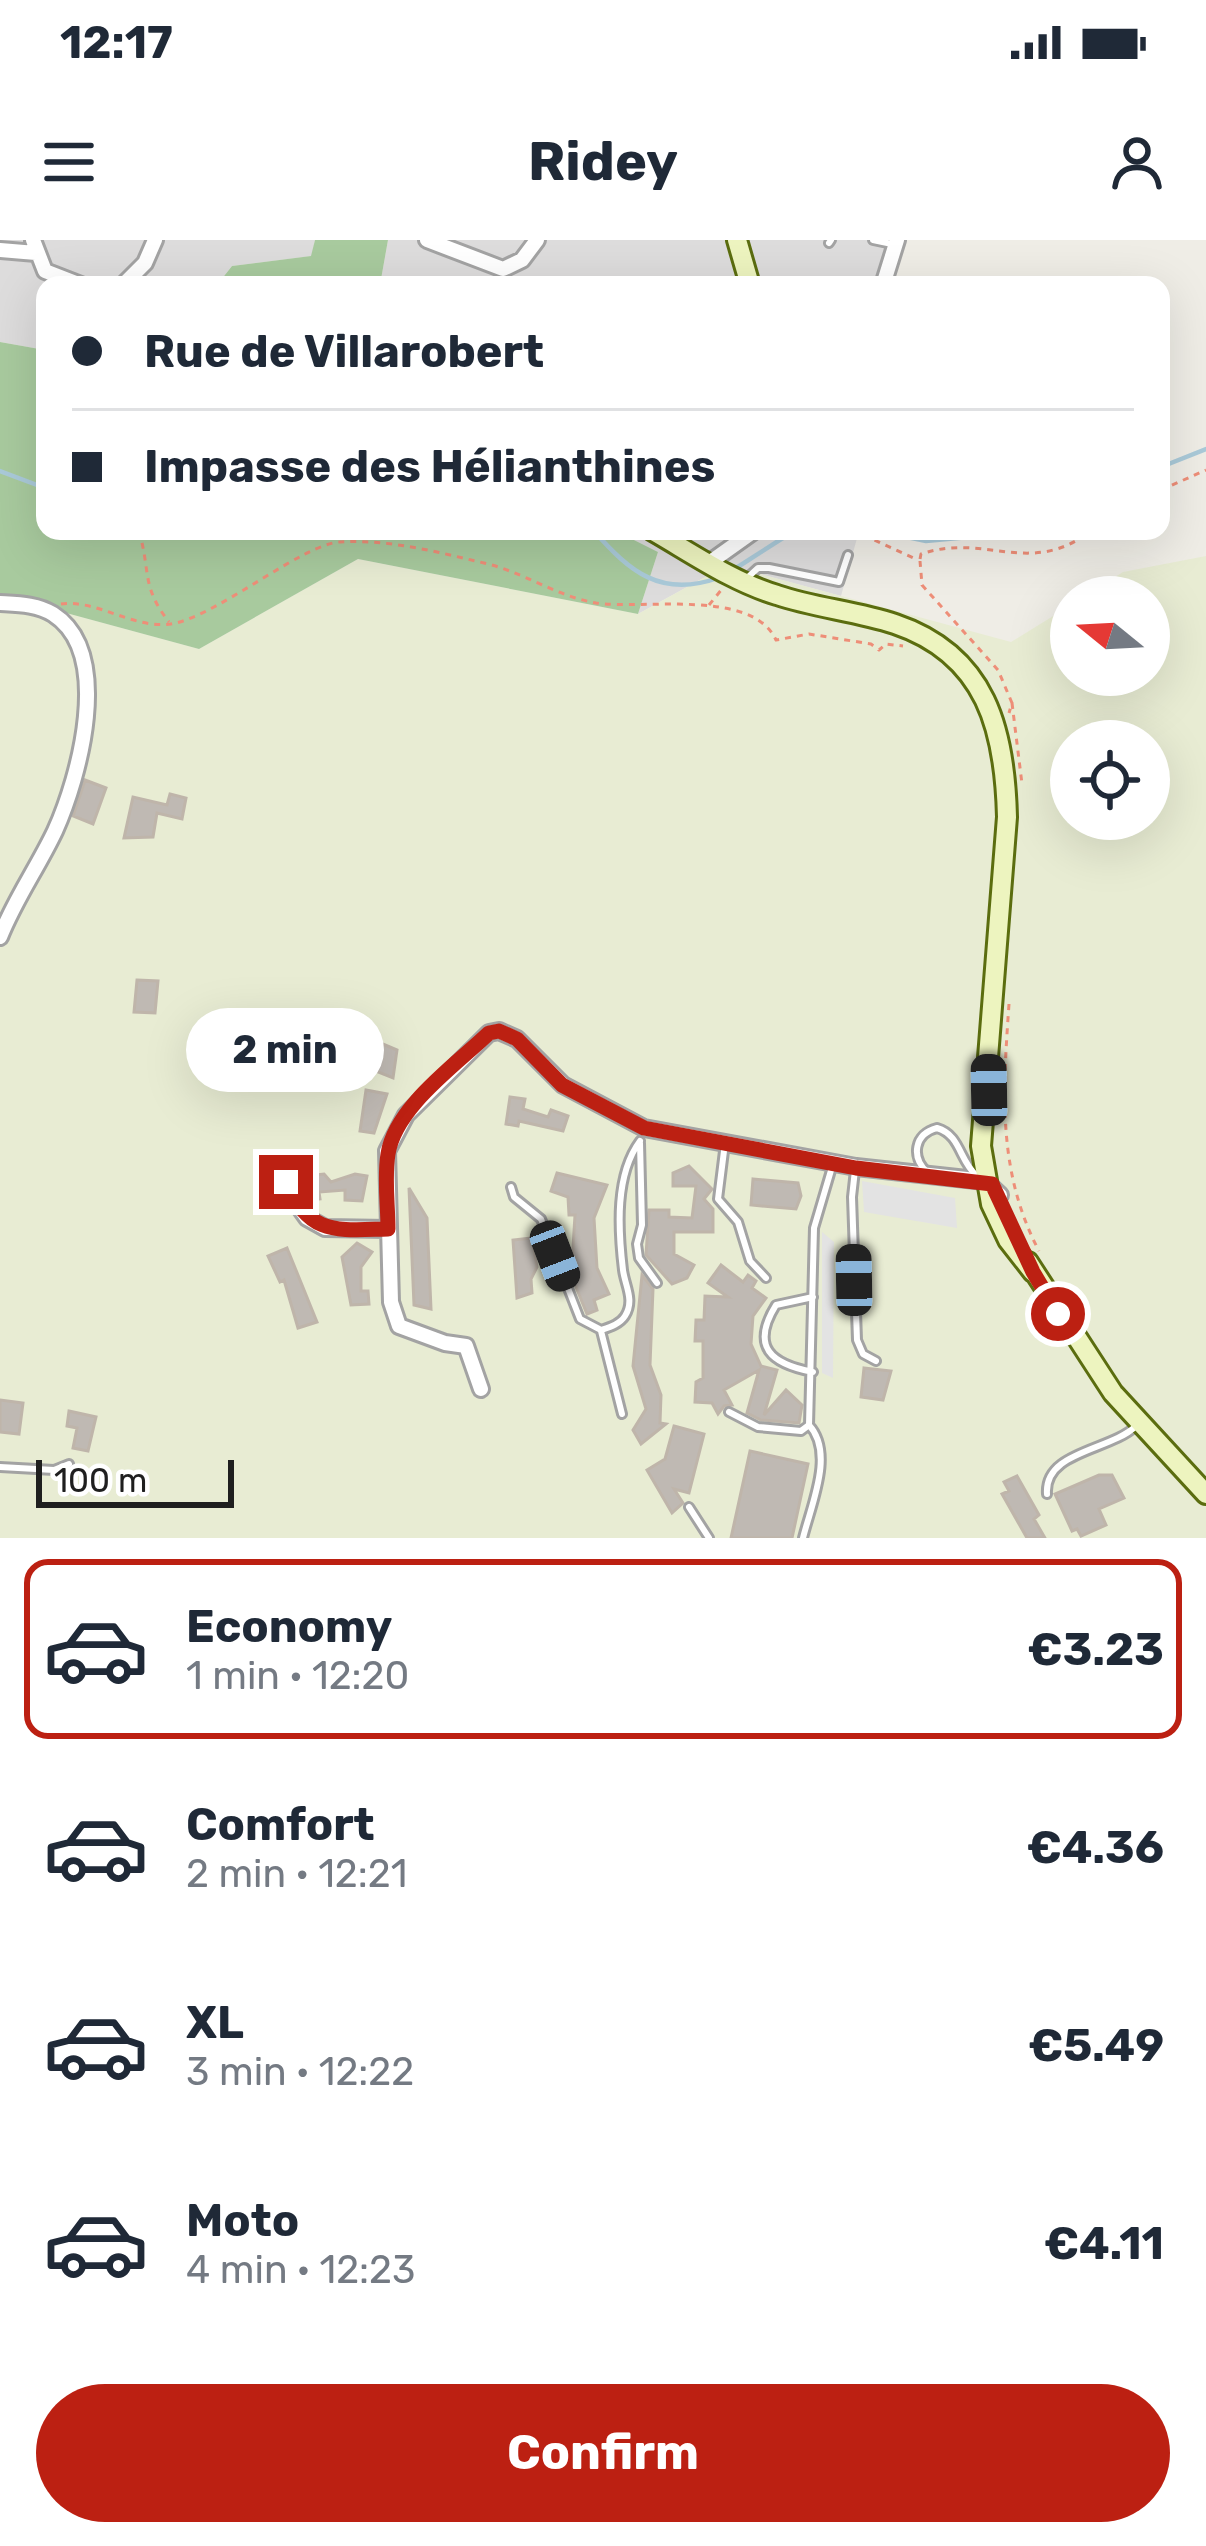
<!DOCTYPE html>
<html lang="en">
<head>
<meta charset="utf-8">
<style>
	:root { --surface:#fff; --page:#f2f2f3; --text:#1f2937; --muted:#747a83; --line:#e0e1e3; --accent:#bc2012 }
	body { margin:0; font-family:Rubik,sans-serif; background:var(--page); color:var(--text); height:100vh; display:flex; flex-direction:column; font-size:45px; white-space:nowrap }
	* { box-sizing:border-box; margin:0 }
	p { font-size:39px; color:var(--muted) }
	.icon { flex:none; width:66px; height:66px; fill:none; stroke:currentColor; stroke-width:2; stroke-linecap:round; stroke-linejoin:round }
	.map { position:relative; height:1298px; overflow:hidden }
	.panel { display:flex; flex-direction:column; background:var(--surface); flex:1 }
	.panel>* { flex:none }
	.banner { position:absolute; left:36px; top:36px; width:1134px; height:264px; border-radius:24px; box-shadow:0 12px 48px #0002; display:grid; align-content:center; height:264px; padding:0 36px; background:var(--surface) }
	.needle { width:78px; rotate:288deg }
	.buttons { position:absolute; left:1050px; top:336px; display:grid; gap:24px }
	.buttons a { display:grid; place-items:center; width:120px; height:120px; border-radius:50%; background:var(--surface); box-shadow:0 12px 48px #0002; font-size:60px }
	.scale { position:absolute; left:36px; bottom:30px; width:198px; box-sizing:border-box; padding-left:12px; border:6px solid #1f1f1f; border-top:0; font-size:33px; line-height:42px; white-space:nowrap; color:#1f1f1f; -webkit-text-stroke:9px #fff; paint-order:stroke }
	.end { position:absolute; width:54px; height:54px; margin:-27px; border:15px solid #bc2012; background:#fff; box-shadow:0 0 0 6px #fff }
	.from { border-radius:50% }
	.bubble { position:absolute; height:84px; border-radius:42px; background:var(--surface); box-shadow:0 12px 48px #0002; font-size:39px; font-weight:700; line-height:84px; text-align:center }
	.car { position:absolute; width:36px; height:72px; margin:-36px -18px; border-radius:15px; box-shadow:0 0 9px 3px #0007; background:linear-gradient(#222 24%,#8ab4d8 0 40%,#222 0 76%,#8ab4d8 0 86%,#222 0) }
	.banner b { display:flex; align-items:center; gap:42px; height:114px; font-size:45px }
	.banner b+b { border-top:3px solid var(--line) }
	.banner i { width:30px; height:30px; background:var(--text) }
	ul { padding:21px 0 0; list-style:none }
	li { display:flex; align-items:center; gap:36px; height:180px; margin:0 24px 18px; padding:0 12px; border:6px solid transparent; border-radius:24px }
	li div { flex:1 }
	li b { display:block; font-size:45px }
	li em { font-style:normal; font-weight:700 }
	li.current { border-color:var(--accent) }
	li>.icon { width:108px; height:108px; stroke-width:1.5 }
	.cta { display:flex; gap:24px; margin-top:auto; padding:24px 36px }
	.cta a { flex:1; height:138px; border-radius:72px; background:var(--accent); color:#fff; font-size:48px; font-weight:700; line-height:138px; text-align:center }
	.status { display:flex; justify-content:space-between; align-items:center; height:84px; padding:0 60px; background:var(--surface); direction:ltr }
	.status svg { height:33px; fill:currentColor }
	header { display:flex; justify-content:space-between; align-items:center; height:156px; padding:0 36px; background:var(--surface); font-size:54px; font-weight:700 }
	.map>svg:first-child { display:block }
	.residential { fill:#dddcdc }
	.farmland { fill:#e8ecd3; fill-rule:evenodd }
	.forest { fill:#a8ca9e }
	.parking { fill:#e3e3e3 }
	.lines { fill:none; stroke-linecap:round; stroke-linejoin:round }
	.stream { stroke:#aacad9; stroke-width:4.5 }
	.building { fill:#bfb9b3; stroke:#bfb5aa; stroke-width:3 }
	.lane-casing { stroke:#a3a3a3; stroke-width:12 }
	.street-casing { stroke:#a3a3a3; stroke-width:20 }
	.secondary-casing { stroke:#5b6d0f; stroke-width:24 }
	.path { stroke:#ee8e78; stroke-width:3; stroke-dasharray:6 6; stroke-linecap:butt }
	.lane { stroke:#fff; stroke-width:6 }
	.street { stroke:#fff; stroke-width:14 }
	.secondary { stroke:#edf4bf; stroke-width:18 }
	.route { stroke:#bc2012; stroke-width:15 }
</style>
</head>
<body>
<div class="status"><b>12:17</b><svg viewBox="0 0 49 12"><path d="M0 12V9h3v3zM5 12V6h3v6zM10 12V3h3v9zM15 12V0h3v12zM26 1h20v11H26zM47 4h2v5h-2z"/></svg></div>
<header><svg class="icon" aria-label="menu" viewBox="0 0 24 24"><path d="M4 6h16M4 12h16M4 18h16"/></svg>Ridey<svg class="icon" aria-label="person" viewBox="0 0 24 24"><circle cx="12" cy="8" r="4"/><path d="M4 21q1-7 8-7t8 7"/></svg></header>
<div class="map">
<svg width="1206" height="1298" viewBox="0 0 1206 1298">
	<rect width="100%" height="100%" fill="#efede6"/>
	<!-- residential -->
	<path class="residential" d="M0,0H315L312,16L232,26L217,45H45V110L0,102Z
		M388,0H904L890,45H380Z
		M616,291H859L841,356L727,325L638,374L658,312Z"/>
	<!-- farmland -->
	<path class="farmland" d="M1206,316V1298H0V361H22L199,409L358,319L638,374L727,325L1011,402L1071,365V435H1149V357H1083L1123,332ZM1071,501H1149V579H1071Z"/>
	<!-- forest -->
	<path class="forest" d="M315,0H388L380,45H217L232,26L311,16Z
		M0,102L45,110V291H616L658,312L638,374L358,319L199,409L22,361H0Z"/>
	<!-- parking -->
	<path class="parking" d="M862,941L955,958L957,988L864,972Z
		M822,992L834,1002L833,1138L822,1133Z"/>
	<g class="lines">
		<!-- stream -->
		<path class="stream" d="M769,43L771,45
			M1161,227L1206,209
			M0,231L45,248
			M99,291H100
			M594,291C630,332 661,358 718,338
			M878,291L926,301L1035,291
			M733,330L786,296L803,291"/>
	</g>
	<!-- building -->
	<path class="building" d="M85,540L106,548L93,584L73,576Z
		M170,554L186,558L182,579L157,573L153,597L124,598L133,557L167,565Z
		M137,740L158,741L155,773L134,772Z
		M378,802L397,810L393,838L368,828Z
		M366,850L387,854L374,893L360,891Z
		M510,857L525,859L523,869L548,877L551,870L568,876L563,891L519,881L518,886L506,884Z
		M689,926L712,949L704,959L713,969V992H674V1014L694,1025L687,1038L672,1044L646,1015L649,970H669V977L692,978L696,946H673V933Z
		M557,933L607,945L594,978L597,1028L609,1054L594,1060L597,1070L587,1074L567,1025L572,1024L575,975H569L568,957L551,951Z
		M324,934L331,942L355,934L367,936L362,961L345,960V950L319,952L320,959L308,960L305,936Z
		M753,939L798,943L801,956L796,969L751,965Z
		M409,948L427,978L431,1069L414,1065Z
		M532,998L537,1027L531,1039L532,1053L517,1058L513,1000Z
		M357,1003L372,1012L361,1027V1051H368L369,1064L351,1065L342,1017Z
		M287,1008L317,1082L298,1088L284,1040L280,1042L268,1016Z
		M721,1025L743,1042L748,1035L756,1041L752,1048L766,1058L753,1076L751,1104L761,1126L777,1130L764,1175L786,1150L802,1165L799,1183L761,1180L747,1173L759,1130L724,1150L732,1165L724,1166L718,1174L712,1163L695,1162L696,1142L703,1138V1101H695L696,1080H704L705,1056L728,1057L708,1043Z
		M642,1035L653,1049L650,1125L661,1155L660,1183L666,1184L641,1204L633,1190L646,1169L633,1126Z
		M864,1128L891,1131L883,1160L861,1157Z
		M0,1160L23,1163L19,1194L0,1192Z
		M69,1171L96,1177L88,1211L73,1208L77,1188L67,1186Z
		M674,1186L704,1194L689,1253L674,1249L683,1263L672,1273L647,1230L665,1219Z
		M750,1211L808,1224L792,1298H731Z
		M1099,1235H1112L1124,1258L1099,1269L1106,1285L1081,1296L1077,1289L1072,1291L1055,1254Z
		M1017,1236L1039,1275L1034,1279L1045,1298H1027L1002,1254L1009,1251L1004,1242Z"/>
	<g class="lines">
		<!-- lane casing -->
		<g class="lane-casing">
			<path id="lane" d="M873,0L892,4
				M829,3L831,0
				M746,339L758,328H769L839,342L848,315
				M640,903L642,985L637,1004L639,1018L657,1043
				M725,903L718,959L738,982L750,1021L766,1038
				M855,930L852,957L857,1100L863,1114L876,1121
				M927,932C911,917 914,894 937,888C961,895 959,921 977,936
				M511,947L514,957L541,979L580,1079L601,1090C610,1087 620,1084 625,1076C635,1060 625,1046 623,1030C618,988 615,935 640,901
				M601,1091L622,1174
				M813,1132C771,1124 750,1107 776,1065L813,1057
				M729,1172L758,1187L801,1191L809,1185L814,988L832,927
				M0,1227L54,1230L69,1224
				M1047,1254C1044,1211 1110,1211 1136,1186
				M689,1267L709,1298
				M803,1298C811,1265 835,1213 809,1185"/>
		</g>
		<!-- street casing -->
		<g class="street-casing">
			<path id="street" d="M33,0L45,31L81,45
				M427,0L503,29L522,20L537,0
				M0,10L36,13
				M123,45L145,23L155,0
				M883,45L897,0
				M709,323L754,291
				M0,363C18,364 37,364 53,374C114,413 79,538 55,591C38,627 15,659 0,697
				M277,936L307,978L325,988L388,989
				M481,1149L466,1106L445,1103L399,1086L391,1062L387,911L406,875L489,793L499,791L517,799L563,845L644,888L856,927L985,941L1000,955"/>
		</g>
		<!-- secondary casing -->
		<g class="secondary-casing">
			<path id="secondary" d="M737,0L750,45
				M653,291C693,314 733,342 777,355C815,368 856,371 895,384C987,415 1005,491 1007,577L981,906L991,964L1008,1000L1033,1032
				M1028,1022L1113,1153L1206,1254"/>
		</g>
		<!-- path -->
		<path class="path" d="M1161,250L1206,230
			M139,291C151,333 141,346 169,382
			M870,291V298L918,320
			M920,319L921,314C986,292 1029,338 1091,291
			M920,321L922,345L998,430L1012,463L1009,473
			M61,364C99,359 136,392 176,383C224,371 303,304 340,302C389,299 437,312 484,323C523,332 556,356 596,363C643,370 752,348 776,400L809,394L871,404L879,410L886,404L903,406
			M709,365L722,349
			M1012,463L1022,544
			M1009,764C1003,851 997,931 1039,1011"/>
		<!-- lane -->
		<use href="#lane" class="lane"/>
		<!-- street -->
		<use href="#street" class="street"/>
		<!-- secondary -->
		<use href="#secondary" class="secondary"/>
	</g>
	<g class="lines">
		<!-- route -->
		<path class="route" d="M286,942C309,996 336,990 388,989C388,965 384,938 388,914C395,867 457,824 489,793L499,791L517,799L562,845L644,888L856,928L992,944L1033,1032L1058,1074"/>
	</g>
</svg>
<div class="buttons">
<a><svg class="needle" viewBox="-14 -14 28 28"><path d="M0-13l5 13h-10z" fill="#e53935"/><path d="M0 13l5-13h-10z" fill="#747a83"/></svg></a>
<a><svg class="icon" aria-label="locate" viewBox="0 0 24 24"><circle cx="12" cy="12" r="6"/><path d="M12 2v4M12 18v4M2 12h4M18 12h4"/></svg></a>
</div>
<div class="scale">100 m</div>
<i class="end from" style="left:1058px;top:1074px"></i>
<i class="end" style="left:286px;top:942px"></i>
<div class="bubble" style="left:186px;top:768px;width:198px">2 min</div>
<i class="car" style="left:989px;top:850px;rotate:359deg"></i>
<i class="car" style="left:555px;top:1016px;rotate:159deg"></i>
<i class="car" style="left:854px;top:1040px;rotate:359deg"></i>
<div class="banner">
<b><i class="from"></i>Rue de Villarobert</b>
<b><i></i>Impasse des Hélianthines</b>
</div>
</div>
<section class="panel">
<ul>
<li class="current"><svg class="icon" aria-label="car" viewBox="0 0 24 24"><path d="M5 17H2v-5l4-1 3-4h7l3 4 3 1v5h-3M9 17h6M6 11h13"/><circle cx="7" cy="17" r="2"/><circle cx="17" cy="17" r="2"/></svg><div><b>Economy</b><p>1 min · 12:20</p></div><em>€3.23</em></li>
<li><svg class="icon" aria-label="car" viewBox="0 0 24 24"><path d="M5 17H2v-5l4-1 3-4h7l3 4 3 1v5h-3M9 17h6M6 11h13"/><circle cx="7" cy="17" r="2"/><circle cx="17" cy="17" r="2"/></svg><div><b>Comfort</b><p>2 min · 12:21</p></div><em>€4.36</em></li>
<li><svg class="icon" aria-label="car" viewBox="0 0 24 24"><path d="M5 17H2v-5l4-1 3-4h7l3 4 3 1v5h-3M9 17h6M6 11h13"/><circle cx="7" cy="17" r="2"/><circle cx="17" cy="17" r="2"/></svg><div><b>XL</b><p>3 min · 12:22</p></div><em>€5.49</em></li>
<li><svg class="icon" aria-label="car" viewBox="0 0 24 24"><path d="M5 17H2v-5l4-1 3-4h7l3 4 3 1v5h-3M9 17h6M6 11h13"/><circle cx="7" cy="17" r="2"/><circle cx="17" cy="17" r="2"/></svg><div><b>Moto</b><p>4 min · 12:23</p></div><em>€4.11</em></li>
</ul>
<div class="cta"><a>Confirm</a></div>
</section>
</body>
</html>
